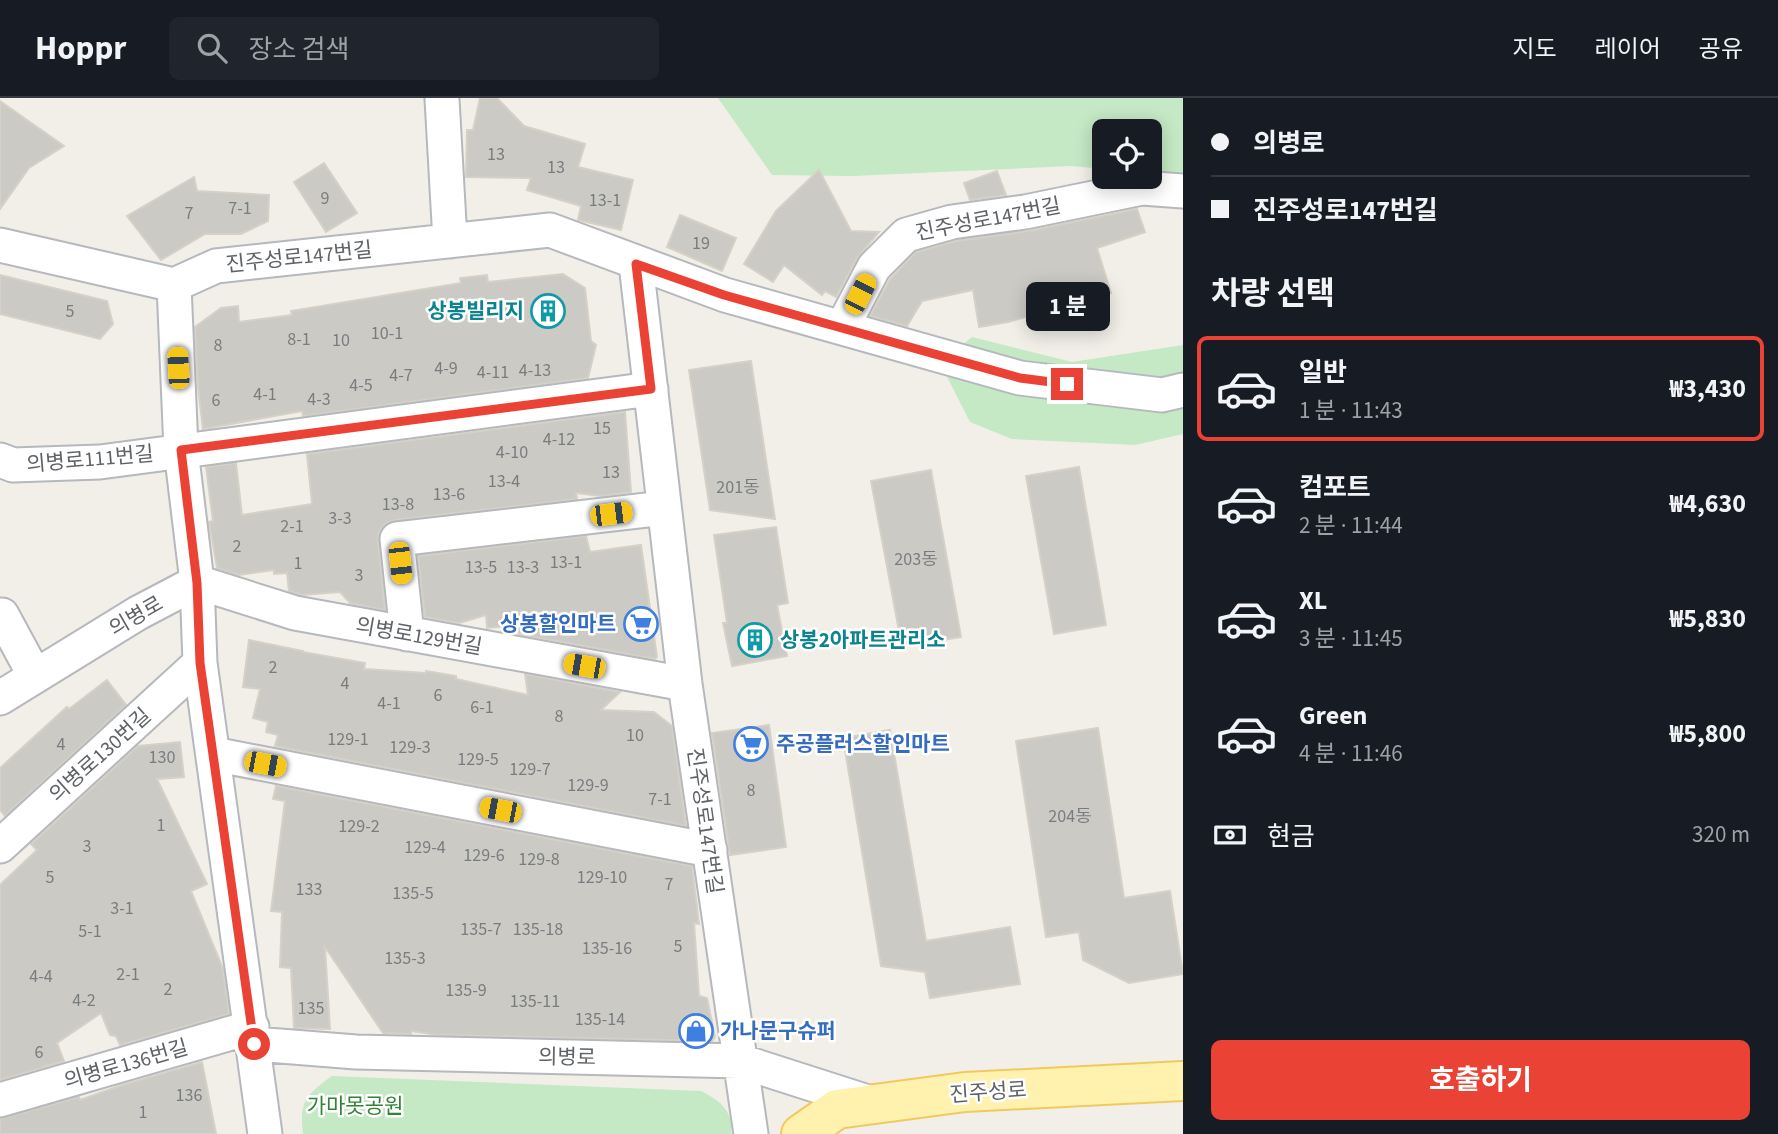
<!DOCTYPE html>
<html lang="ko">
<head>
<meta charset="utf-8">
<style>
	:root { --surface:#171b24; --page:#20242c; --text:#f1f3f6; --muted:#9ea1a6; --line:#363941; --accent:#ea4335 }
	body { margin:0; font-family:"Source Sans 3","Noto Sans KR",sans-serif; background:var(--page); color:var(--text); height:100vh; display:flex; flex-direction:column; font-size:26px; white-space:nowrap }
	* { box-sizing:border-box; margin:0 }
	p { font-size:23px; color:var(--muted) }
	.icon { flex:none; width:38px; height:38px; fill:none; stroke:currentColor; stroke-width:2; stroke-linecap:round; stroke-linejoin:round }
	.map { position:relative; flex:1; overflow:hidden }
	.sheet { display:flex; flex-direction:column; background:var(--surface); width:595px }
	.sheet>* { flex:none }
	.guide { display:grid; align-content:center; height:154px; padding:0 28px; background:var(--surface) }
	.fabs { position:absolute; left:1092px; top:21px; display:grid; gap:14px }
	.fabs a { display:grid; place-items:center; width:70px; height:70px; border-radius:10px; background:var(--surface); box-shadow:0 4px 18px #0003; font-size:35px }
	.end { position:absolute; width:32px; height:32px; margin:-16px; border:9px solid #ea4335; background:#fff; box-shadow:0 0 0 4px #fff }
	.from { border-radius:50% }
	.bubble { position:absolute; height:49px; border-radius:10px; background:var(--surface); box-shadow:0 4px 18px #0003; font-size:23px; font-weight:700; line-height:49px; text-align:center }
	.car { position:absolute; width:21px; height:42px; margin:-21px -10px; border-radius:9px; box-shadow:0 0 5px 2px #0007; background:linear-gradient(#f5c518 24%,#345 0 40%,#f5c518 0 76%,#345 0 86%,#f5c518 0) }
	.guide b { display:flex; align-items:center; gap:24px; height:66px; font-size:26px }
	.guide b+b { border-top:2px solid var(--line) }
	.guide i { width:18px; height:18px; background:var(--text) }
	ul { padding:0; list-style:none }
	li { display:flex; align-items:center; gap:21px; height:105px; margin:0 14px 10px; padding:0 14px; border:4px solid transparent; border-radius:10px }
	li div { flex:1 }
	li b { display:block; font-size:26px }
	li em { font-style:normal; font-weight:700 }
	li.on { border-color:var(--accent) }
	li>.icon { width:63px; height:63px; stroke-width:1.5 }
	h2 { padding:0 28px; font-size:32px; line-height:84px }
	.pay { display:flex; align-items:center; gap:18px; height:77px; padding:0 28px; font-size:26px }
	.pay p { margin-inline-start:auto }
	.cta { display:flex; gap:14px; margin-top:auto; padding:14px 28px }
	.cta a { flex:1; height:80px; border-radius:10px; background:var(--accent); color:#fff; font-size:28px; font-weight:700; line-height:80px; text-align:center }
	header { display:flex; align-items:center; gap:42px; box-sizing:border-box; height:98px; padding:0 35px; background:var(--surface); border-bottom:2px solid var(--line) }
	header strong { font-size:33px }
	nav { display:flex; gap:38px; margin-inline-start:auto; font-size:24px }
	.search { width:490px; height:63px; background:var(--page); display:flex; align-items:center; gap:18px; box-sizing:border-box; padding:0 24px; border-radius:10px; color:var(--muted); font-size:26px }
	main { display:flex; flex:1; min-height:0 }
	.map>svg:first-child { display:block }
	.green { fill:#c5e8c5 }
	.building { fill:#cccac5; stroke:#d6d1c6; stroke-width:2 }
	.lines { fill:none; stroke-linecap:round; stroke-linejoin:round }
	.minor-casing { stroke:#b5b8bc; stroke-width:37 }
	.major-casing { stroke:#f2c960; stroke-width:42 }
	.minor { stroke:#fff; stroke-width:33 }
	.major { stroke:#fff2af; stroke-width:38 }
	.route { stroke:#ea4335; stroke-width:9 }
	.labels { text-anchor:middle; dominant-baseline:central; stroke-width:5; stroke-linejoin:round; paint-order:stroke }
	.number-label { font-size:18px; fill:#7a7d7f }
	.street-label { font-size:21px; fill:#5f6368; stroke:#fff }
	.culture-label { font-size:21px; font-weight:bold; fill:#0d838f; stroke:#fff; text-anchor:end }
	.shop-label { font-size:21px; font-weight:bold; fill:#366cbe; stroke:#fff; text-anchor:start }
	.park-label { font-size:21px; fill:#348238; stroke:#fff }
</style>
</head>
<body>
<header>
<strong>Hoppr</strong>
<div class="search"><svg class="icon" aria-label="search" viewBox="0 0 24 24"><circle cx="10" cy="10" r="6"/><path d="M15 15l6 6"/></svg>장소 검색</div>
<nav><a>지도</a><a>레이어</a><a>공유</a></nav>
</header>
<main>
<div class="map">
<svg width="1183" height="1036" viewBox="0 0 1183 1036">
	<rect width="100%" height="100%" fill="#f1efe8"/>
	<!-- green -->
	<path class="green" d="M718,0H1183V80L1150,76V33H1104V71L1071,68L853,78L772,77Z
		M972,239L1072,264L1183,247V336L1135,347L1012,341L970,324L940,265Z
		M332,978L701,993C720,1002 734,1014 731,1036H303C299,1003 306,997 332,978Z"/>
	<!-- building -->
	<path class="building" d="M480,0H497L524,28L585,46L578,69L633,82L621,132L578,122L581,108L527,92L531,80L466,79L467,32H473Z
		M0,3L64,48L29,70L0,111Z
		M324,65L357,115L326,134L294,84Z
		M819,72L851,133L879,134L857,160L836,199L825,193L822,197L784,167L773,184L744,166L776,113Z
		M997,73L1006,97L970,102L964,85Z
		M194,79L197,93L269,97L268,123L241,136H205L161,162L127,118Z
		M1137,111L1145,134L1097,150L1111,195L1008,224L979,229L973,192L922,203L907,228L870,218L890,181L916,154L956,143L1029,133Z
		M680,117L736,140L722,173L667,149Z
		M563,176L585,190L591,243L596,247L588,280L303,318L302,313L203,331L198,289L195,229L221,210L238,208L239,224L292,217L291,213L461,185L460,180L487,177L488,184Z
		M0,177L107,203L113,226L100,241L0,216Z
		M751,263L775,421L710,412L689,272Z
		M625,314L631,394L601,398L576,395L577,401L395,422L385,426L379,434L378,443L385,512L350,505L340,494L302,497L289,493L287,475L274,476V472L239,477L217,470L209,424L213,423L206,369L236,365L242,417L312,406L307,356Z
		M1079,369L1106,527L1054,536L1026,378Z
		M931,372L961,539L902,549L871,383Z
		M776,429L788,505L777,507L787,558L732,568L723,525H727L714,437Z
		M586,438L590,454L641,447L657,559L655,561L519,536L518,527L487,530L486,517L459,525L425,519L418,458Z
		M249,542L303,553V554L365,565L364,571L426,575V573L456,578V581L528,597L525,576L620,594L601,612L654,614L672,628L686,728L275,648L278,637L266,634L268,624L253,620L260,591L243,589Z
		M107,582L126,607L5,718L0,712V670L67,609L69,611Z
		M769,627L786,749L730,757L712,635Z
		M1098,630L1124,800L1170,793L1183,876L1129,885L1083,862L1079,834L1046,839L1016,643Z
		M890,632L926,843L1010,829L1020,886L930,900L925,874L881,868L843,640Z
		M180,644L184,679L157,681L207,786L191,793L223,871L229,916L120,947L116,938L110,937L101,915L57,945L64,963L0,982V787L37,752L31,746L138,648Z
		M276,688L692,768L699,826L694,825L699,898L707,900L715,939L712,943L438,937L411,933V936L383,935L325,849L330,931L294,930L291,870L280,869L282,814L271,813L285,703L273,701Z
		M202,964L216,1036H0V1021L79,999L80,1002L119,988Z"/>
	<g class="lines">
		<!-- minor casing -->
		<g class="minor-casing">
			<path id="minor" d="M442,1L450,143
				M0,147L174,187
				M636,166L685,586L751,1036
				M842,230L874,169L906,137L952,124L1025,114L1142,90L1183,93
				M0,362L13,367L100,364L651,291
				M0,518L2,517L35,578
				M407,536L397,441L664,410
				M685,586L295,515L197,484L181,352L174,187L216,168L550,132L725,197L1020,280L1162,297L1183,292
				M0,600L138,515L197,484L200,565L265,1036
				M213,656L710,752
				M0,748L200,565
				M254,946L356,954L740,963L874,1006
				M0,1002L252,929"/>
		</g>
		<!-- major casing -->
		<g class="major-casing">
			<path id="major" d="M801,1036L837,1011L965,994L1183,983"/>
		</g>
		<!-- minor -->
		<use href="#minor" class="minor"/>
		<!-- major -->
		<use href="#major" class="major"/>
	</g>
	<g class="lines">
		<!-- route -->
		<path class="route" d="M254,946L200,565L197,485L181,352L651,291L636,166L724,197L1020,280L1067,286"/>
	</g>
	<!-- icons -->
	<defs>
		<g id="building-ring" transform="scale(1.75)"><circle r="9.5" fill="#fff" stroke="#0f9aa8" stroke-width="1.5"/><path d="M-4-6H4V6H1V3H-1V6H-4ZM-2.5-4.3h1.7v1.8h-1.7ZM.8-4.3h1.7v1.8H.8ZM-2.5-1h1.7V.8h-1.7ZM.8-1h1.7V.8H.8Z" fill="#0f9aa8"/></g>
		<g id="supermarket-ring" transform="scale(1.75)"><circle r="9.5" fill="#fff" stroke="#3f7fe0" stroke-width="1.5"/><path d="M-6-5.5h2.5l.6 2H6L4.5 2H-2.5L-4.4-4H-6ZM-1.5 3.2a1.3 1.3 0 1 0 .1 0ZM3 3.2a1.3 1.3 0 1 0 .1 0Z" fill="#3f7fe0"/></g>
		<g id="shop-ring" transform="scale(1.75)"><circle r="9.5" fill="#fff" stroke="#3f7fe0" stroke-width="1.5"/><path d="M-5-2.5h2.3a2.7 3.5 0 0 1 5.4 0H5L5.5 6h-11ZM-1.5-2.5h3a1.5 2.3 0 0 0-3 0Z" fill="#3f7fe0"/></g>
	</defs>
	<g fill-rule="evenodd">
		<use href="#building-ring" x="548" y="213"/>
		<use href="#supermarket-ring" x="641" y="526"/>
		<use href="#building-ring" x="755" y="542"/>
		<use href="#supermarket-ring" x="751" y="646"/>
		<use href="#shop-ring" x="696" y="933"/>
	</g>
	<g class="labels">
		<!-- number labels -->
		<g class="number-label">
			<text x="496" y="56">13</text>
			<text x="556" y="69">13</text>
			<text x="325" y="100">9</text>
			<text x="605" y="102">13-1</text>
			<text x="240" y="110">7-1</text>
			<text x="189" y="115">7</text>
			<text x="701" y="145">19</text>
			<text x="70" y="213">5</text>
			<text x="387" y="235">10-1</text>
			<text x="299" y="241">8-1</text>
			<text x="341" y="242">10</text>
			<text x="218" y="247">8</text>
			<text x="446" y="270">4-9</text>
			<text x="535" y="272">4-13</text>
			<text x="493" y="274">4-11</text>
			<text x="401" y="277">4-7</text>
			<text x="361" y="287">4-5</text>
			<text x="265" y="296">4-1</text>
			<text x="319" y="301">4-3</text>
			<text x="216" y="302">6</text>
			<text x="602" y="330">15</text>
			<text x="559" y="341">4-12</text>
			<text x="512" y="354">4-10</text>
			<text x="611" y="374">13</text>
			<text x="504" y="383">13-4</text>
			<text x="738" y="389">201동</text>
			<text x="449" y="396">13-6</text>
			<text x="398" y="406">13-8</text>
			<text x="340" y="420">3-3</text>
			<text x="292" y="428">2-1</text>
			<text x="237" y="448">2</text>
			<text x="916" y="461">203동</text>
			<text x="566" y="464">13-1</text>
			<text x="298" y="465">1</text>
			<text x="481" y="469">13-5</text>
			<text x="523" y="469">13-3</text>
			<text x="359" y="477">3</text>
			<text x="273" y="569">2</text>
			<text x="345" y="585">4</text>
			<text x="438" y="597">6</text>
			<text x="389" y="605">4-1</text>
			<text x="482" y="609">6-1</text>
			<text x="559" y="618">8</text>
			<text x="635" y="637">10</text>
			<text x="348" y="641">129-1</text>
			<text x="61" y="646">4</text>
			<text x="410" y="649">129-3</text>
			<text x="162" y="659">130</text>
			<text x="478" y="661">129-5</text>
			<text x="530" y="671">129-7</text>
			<text x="588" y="687">129-9</text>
			<text x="751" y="692">8</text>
			<text x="660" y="701">7-1</text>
			<text x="1070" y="718">204동</text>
			<text x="161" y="727">1</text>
			<text x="359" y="728">129-2</text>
			<text x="87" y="748">3</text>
			<text x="425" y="749">129-4</text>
			<text x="484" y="757">129-6</text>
			<text x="539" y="761">129-8</text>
			<text x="50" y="779">5</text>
			<text x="602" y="779">129-10</text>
			<text x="669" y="786">7</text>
			<text x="309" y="791">133</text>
			<text x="413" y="795">135-5</text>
			<text x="122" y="810">3-1</text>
			<text x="481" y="831">135-7</text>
			<text x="538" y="831">135-18</text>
			<text x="90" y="833">5-1</text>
			<text x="678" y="848">5</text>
			<text x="607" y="850">135-16</text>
			<text x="405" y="860">135-3</text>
			<text x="128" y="876">2-1</text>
			<text x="41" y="878">4-4</text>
			<text x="168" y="891">2</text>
			<text x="466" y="892">135-9</text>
			<text x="84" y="902">4-2</text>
			<text x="535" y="903">135-11</text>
			<text x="311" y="910">135</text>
			<text x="600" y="921">135-14</text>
			<text x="39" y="954">6</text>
			<text x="189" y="997">136</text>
			<text x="143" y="1014">1</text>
		</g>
		<!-- street labels -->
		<g class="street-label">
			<text transform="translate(988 121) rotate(-11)">진주성로147번길</text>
			<text transform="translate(299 159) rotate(-6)">진주성로147번길</text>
			<text transform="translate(90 361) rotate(-5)">의병로111번길</text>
			<text transform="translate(136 518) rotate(-30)">의병로</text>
			<text transform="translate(419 538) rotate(10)">의병로129번길</text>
			<text transform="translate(100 657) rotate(-42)">의병로130번길</text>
			<text transform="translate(705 723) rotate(82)">진주성로147번길</text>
			<text transform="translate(567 959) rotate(1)">의병로</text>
			<text transform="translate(126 966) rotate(-16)">의병로136번길</text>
			<text transform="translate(988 994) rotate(-4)">진주성로</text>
		</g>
		<!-- culture labels -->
		<g class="culture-label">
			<text x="524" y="213">상봉빌리지</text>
			<text x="780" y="542" text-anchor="start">상봉2아파트관리소</text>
		</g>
		<!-- shop labels -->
		<g class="shop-label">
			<text x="616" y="526" text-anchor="end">상봉할인마트</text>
			<text x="776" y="646">주공플러스할인마트</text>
			<text x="720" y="933">가나문구슈퍼</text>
		</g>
		<!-- park labels -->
		<g class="park-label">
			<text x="355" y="1008">가마못공원</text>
		</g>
	</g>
</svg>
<div class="fabs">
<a><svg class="icon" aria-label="locate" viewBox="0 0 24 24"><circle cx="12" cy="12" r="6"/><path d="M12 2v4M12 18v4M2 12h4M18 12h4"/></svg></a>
</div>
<i class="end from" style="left:254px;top:946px"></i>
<i class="end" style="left:1067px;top:286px"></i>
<div class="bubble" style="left:1026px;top:184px;width:84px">1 분</div>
<i class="car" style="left:860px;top:196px;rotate:27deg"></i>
<i class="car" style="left:178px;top:270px;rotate:357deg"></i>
<i class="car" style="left:611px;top:416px;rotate:83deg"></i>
<i class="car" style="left:400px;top:465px;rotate:174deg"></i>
<i class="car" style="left:584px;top:568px;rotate:280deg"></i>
<i class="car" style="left:265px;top:666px;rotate:101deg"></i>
<i class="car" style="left:500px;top:712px;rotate:281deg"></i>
</div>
<section class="sheet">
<div class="guide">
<b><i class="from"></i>의병로</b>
<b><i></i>진주성로147번길</b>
</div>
<h2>차량 선택</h2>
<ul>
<li class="on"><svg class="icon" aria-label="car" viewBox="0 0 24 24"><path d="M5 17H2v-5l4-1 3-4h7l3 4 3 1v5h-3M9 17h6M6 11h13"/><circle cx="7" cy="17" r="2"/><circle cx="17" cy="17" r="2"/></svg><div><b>일반</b><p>1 분 · 11:43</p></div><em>₩3,430</em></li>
<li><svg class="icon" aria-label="car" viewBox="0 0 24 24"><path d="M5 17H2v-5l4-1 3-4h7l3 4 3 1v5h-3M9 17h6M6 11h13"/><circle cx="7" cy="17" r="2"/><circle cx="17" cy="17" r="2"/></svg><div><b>컴포트</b><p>2 분 · 11:44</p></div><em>₩4,630</em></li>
<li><svg class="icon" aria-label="car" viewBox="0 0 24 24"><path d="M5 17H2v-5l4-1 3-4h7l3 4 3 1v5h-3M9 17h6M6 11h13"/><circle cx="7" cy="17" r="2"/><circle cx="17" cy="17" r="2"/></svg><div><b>XL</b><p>3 분 · 11:45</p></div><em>₩5,830</em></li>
<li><svg class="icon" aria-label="car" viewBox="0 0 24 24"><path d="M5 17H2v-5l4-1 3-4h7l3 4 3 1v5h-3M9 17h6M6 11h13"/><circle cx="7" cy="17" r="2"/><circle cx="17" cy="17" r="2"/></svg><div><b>Green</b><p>4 분 · 11:46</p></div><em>₩5,800</em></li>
</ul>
<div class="pay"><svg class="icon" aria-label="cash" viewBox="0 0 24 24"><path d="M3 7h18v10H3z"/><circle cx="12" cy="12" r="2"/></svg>현금<p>320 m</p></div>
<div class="cta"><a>호출하기</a></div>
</section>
</main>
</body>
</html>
